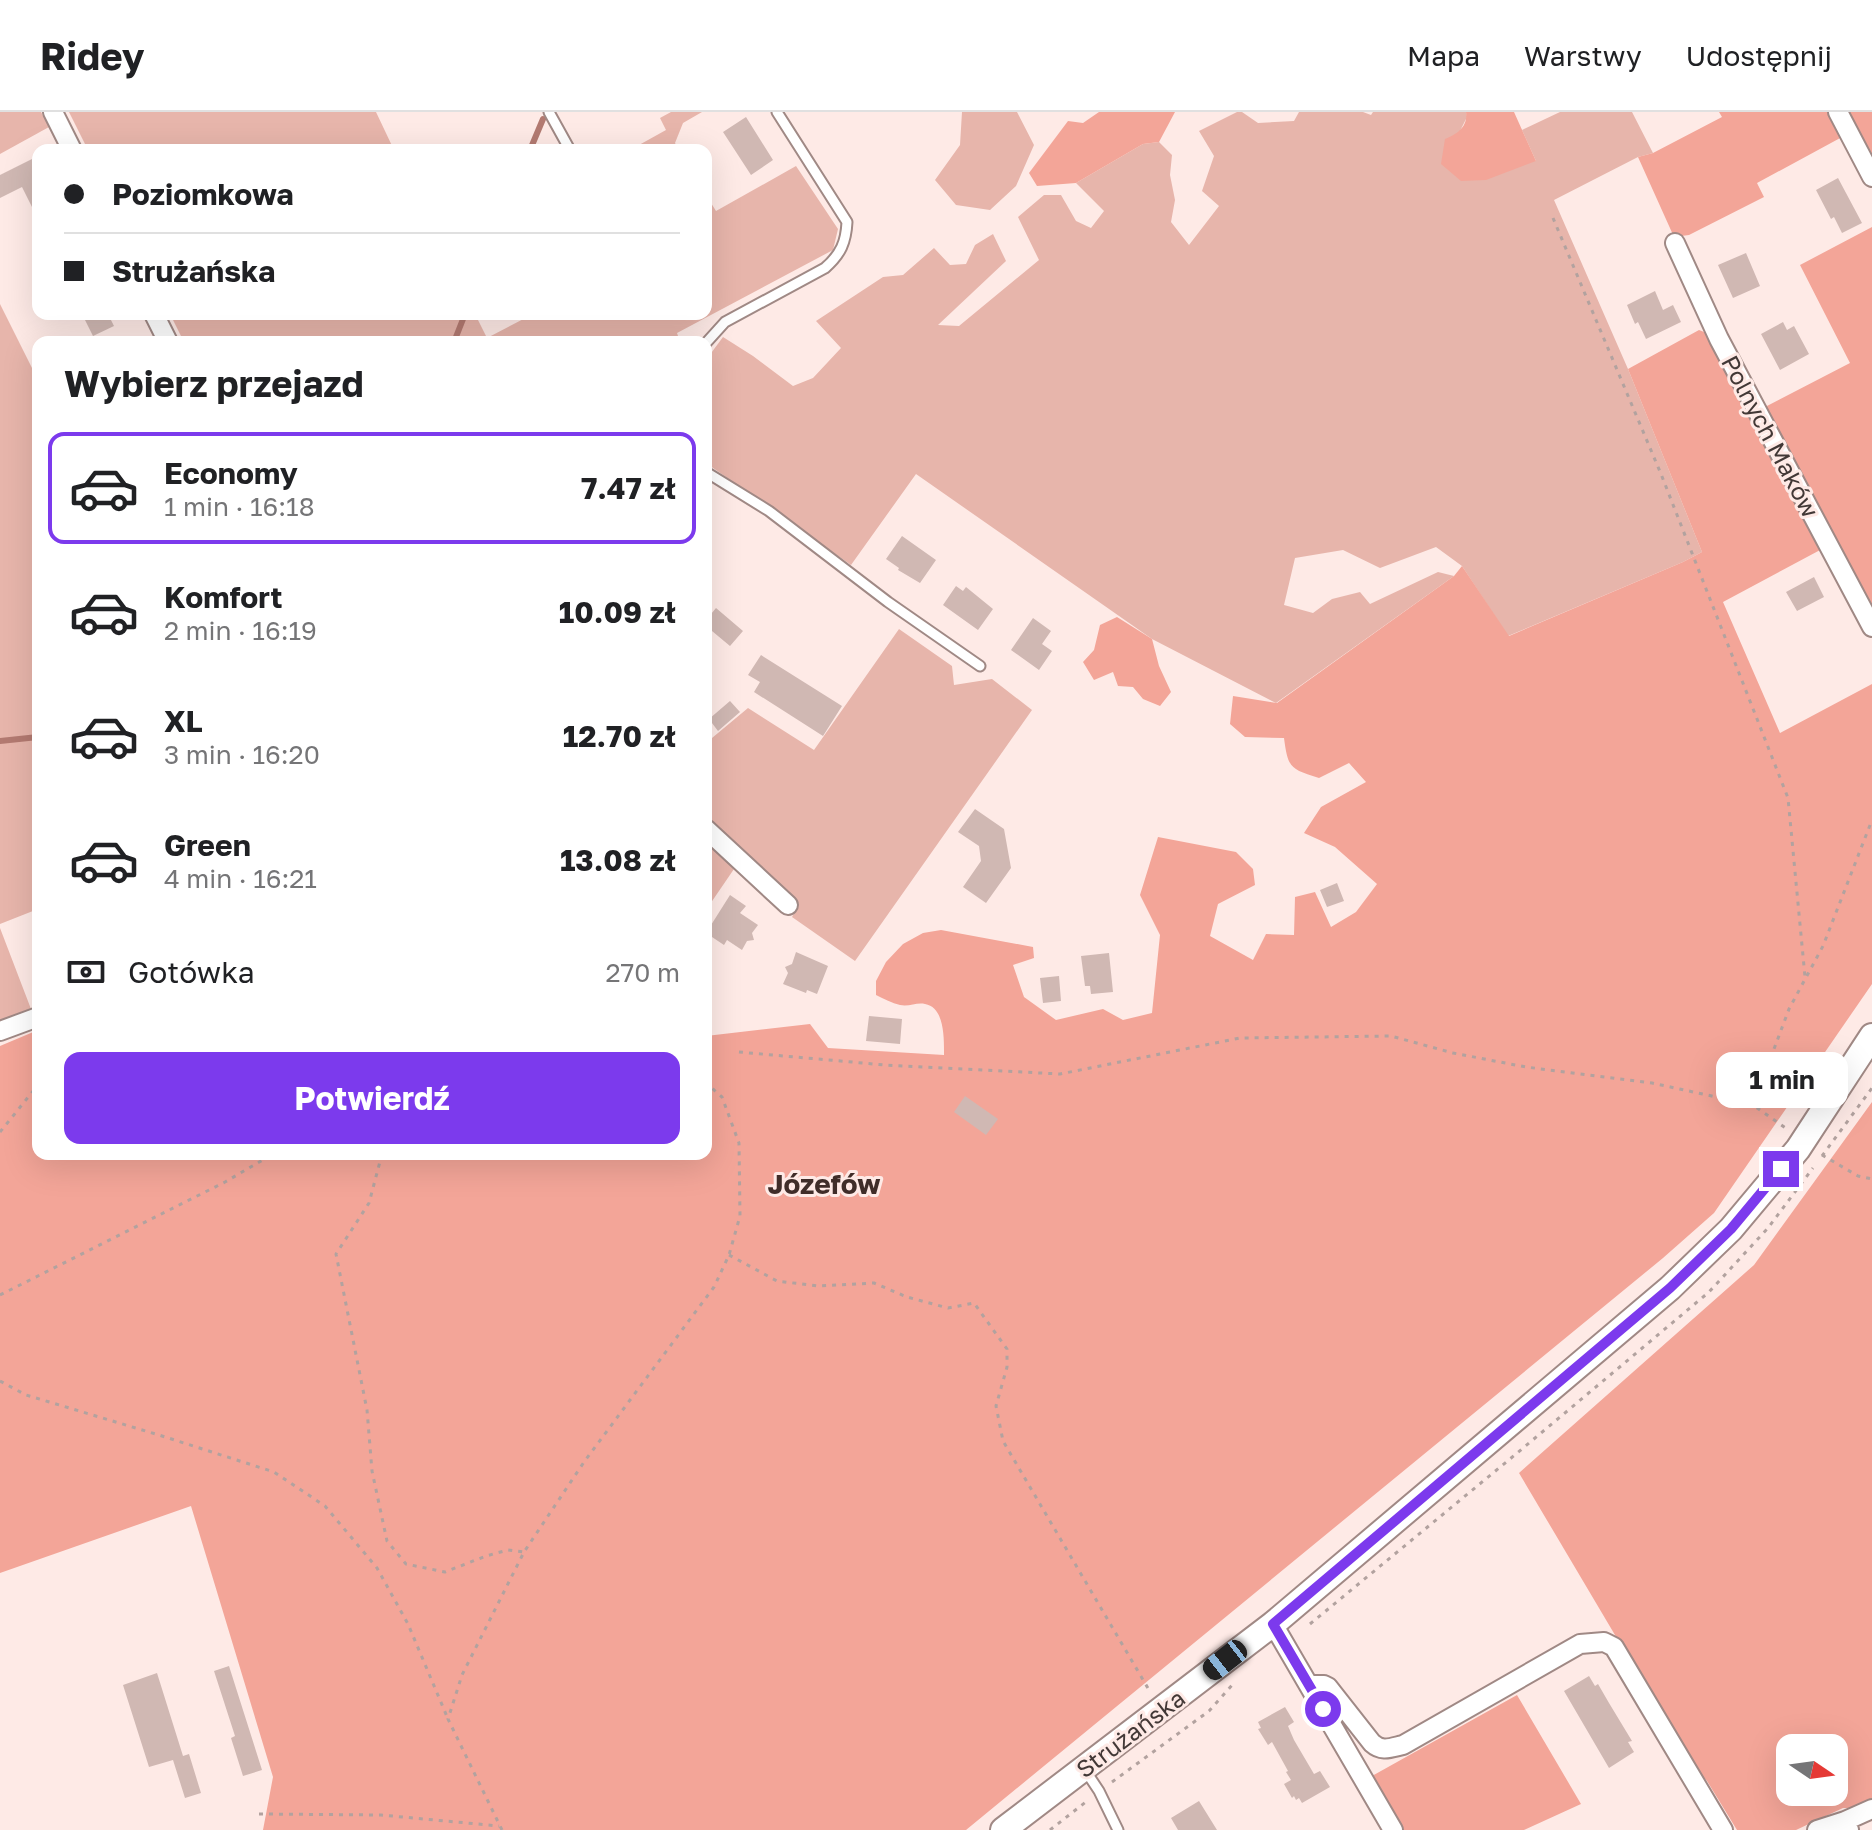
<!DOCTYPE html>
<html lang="pl">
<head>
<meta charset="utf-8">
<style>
	:root { --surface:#fff; --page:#f2f2f2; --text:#202124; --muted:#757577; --line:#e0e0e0; --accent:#7c3aed }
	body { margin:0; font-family:"Golos Text",sans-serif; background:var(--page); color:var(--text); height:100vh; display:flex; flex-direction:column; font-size:30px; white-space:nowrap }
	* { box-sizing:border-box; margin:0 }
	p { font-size:26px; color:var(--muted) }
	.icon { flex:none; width:44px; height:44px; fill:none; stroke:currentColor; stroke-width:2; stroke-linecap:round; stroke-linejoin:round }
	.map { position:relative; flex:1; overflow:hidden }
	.side { position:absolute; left:32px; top:224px; width:680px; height:824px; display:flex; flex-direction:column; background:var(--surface); border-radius:16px; box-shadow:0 8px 32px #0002 }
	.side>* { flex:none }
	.guide { position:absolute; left:32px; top:32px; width:680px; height:176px; border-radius:16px; box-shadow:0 8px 32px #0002; display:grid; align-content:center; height:176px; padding:0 32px; background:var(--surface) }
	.needle { width:52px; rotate:103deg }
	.fabs { position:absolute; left:1776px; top:1622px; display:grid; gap:16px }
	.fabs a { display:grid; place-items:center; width:72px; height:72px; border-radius:16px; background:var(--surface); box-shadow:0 8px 32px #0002; font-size:40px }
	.end { position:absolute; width:36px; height:36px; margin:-18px; border:10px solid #7c3aed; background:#fff; box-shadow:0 0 0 4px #fff }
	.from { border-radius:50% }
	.bubble { position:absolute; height:56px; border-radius:16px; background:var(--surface); box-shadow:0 8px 32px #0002; font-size:26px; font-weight:700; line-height:56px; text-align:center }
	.car { position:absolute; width:24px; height:48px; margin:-24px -12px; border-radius:10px; box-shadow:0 0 6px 2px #0007; background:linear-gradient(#222 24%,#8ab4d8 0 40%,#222 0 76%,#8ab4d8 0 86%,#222 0) }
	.guide b { display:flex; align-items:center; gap:28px; height:76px; font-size:30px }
	.guide b+b { border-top:2px solid var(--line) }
	.guide i { width:20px; height:20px; background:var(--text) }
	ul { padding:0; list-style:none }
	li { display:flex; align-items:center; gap:24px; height:112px; margin:0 16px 12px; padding:0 16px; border:4px solid transparent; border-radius:16px }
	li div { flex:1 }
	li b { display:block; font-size:30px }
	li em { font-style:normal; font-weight:700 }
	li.current { border-color:var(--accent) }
	li>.icon { width:72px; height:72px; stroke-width:1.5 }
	h2 { padding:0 32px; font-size:36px; line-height:96px }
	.pay { display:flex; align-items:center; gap:20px; height:88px; padding:0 32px; font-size:30px }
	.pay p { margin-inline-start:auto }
	.button { display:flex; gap:16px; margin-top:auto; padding:16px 32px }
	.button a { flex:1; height:92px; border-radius:16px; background:var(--accent); color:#fff; font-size:32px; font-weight:700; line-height:92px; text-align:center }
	header { display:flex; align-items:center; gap:48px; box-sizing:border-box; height:112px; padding:0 40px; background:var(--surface); border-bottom:2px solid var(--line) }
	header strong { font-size:38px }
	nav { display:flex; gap:44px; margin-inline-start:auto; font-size:28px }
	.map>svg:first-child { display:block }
	.green { fill:#e7b5ab }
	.forest { fill:#f3a598; fill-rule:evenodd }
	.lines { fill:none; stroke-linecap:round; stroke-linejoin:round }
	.stream { stroke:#b37a71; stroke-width:6 }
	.building { fill:#d0b8b3 }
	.service-casing { stroke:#a08985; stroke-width:13 }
	.minor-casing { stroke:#a08985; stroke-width:22 }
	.secondary-casing { stroke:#a08985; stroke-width:28 }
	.path { stroke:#b2a29f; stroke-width:3; stroke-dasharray:4 6; stroke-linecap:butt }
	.service { stroke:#fff; stroke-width:9 }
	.minor { stroke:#fff; stroke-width:18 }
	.secondary { stroke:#fff; stroke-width:24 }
	.route { stroke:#7c3aed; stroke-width:10 }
	.labels { text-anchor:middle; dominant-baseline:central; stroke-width:6; stroke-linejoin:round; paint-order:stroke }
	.street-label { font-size:24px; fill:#423836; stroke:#feeae6 }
	.quarter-label { font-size:28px; font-weight:bold; fill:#402d29; stroke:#feeae6 }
</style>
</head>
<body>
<header>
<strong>Ridey</strong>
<nav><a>Mapa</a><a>Warstwy</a><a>Udostępnij</a></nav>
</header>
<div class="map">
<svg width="1872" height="1718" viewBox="0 0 1872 1718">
	<rect width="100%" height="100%" fill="#feeae6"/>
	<!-- green -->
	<path class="green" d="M0,0H41L49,15L0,42Z
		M69,0H376L394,38H88Z
		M671,0H702L683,11L675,31L679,38H630L666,18L660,6Z
		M962,0H1017L1034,33L1016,74L990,98L956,93L935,68L960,33Z
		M1237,0H1242L1258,11L1294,9L1299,0H1363L1371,3L1373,0H1466L1467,5L1459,21L1536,49L1522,18L1560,0H1632L1653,41L1638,45L1554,88L1628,257L1702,440L1683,450L1508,524L1462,454L1436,435L1380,456L1343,438L1295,446L1284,493L1313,501L1332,487L1360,480L1370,492L1438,460L1454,464L1276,591L1152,527L916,362L851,453L706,351V248L723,225L753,244L793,274L813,266L841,236L816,209L883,165L903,163L934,136L950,153L966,152L975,133L993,122L1006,149L938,213L959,214L1039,148L1018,105L1044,83H1061L1076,109L1091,116L1104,99L1076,71L1143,32L1159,30L1172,43L1170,63L1175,88L1171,110L1189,133L1219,94L1202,79L1214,44L1199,19Z
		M796,54L838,117L833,138L677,221L680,230H184L170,202H475L487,226L533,202H706V83L716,99Z
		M0,192L38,268V797L0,812Z
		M899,517L952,554L954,573L992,567L1032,598L855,849L792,805L799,792L784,782L706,705V631L748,596L814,638Z
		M706,728L734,757L706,798Z
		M0,816L31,897L0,909Z"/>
	<!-- forest -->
	<path class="forest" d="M1099,0H1175L1159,30L1143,32L1076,71L1037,74L1029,61L1068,9L1083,11Z
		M1466,0H1514L1536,49L1486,68L1461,69L1441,52L1445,27C1457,22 1468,15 1466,0Z
		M1719,0H1829L1842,25L1757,71L1764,85L1689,123L1674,125L1638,45L1653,41L1722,5Z
		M1848,0H1872V46Z
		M1872,115V498L1765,295L1850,251L1800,153Z
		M1699,218L1709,222L1785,371L1822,437L1723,490L1780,621L1872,572V872L1714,1101L1663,1146L966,1718H263L273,1665L191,1394L0,1461V934L38,918V1042H706V924L810,912L828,936L944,943C944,928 945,895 925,892C917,890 909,895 900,893C892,891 884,887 876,883V869L886,850L903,832L923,821L941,818L1033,835L1034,846L1013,853L1024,885L1056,908L1103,897L1123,908L1152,901L1160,823L1140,783L1158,725L1236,740L1253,757L1255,773L1218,792L1210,824L1253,848L1266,822L1294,823L1295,785L1315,780L1331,815L1356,800L1377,772L1335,735L1304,721L1321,695L1366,670L1349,651L1319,666C1290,657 1288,656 1284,626L1245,625L1230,612L1233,584L1277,591L1454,464L1462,454L1509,524L1683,450L1702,440L1628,257Z
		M1117,505L1152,527L1159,554L1171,580L1160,594L1143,587L1133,575L1118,574L1113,560L1094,568L1083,550L1094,538L1100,513Z
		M1872,990V1691L1863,1696H1843L1796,1718H1737L1707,1669L1692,1653L1519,1361L1754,1153ZM1790,1636H1834V1680H1790Z
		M1517,1583L1581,1692L1524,1718H1402L1372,1664Z"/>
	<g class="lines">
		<!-- stream -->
		<path class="stream" d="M530,38L543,7
			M454,230L465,202
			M0,629L38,625"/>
	</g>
	<!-- building -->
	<path class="building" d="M746,5L773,48L751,63L723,20Z
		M38,44V107L22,75L0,86V63Z
		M1838,66L1862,111L1842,121L1834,105L1831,107L1816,78Z
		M1746,141L1760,174L1733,186L1718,153Z
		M1655,179L1663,198L1673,193L1681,210L1646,227L1638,210L1635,212L1627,193Z
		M82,202H108L114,214L93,224Z
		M1783,210L1787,218L1794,214L1809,242L1780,258L1761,222Z
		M902,424L936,448L920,471L898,458L899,456L886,447Z
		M1814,465L1824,485L1797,499L1786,480Z
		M956,474L963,479L966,475L993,497L978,518L943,493Z
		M716,496L743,519L730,534L706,514V508Z
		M1033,506L1051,519L1042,532L1052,539L1039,558L1011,538Z
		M761,543L842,594L823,624L754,580L760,570L748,563Z
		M730,589L740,600L718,619L709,607Z
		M975,697L1004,717L1011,756L986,791L963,775L981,749L979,734L958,720Z
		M1337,771L1344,789L1327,795L1320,778Z
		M730,783L746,794L740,801L758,813L752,821L754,828L747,829L742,838L727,828L724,833L706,821Z
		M796,840L828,854L817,882L807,878L806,881L783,872L788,861L785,855L792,852Z
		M1109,841L1113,880L1091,882L1090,874H1085L1081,844Z
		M1059,864L1061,889L1043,891L1040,866Z
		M869,904L902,907L900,932L866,929Z
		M965,984L998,1007L986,1023L954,1000Z
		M229,1554L262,1658L243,1664L231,1626L235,1624L214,1559Z
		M157,1561L183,1644L189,1642L201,1681L185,1686L173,1648L149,1655L123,1573Z
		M1589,1564L1595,1574L1598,1572L1609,1591L1632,1629L1628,1630L1634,1640L1609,1656L1564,1579Z
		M1285,1595L1294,1610L1288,1614L1294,1628L1314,1662L1320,1659L1330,1675L1302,1691L1299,1686L1296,1688L1294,1684L1292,1686L1284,1672L1291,1668L1286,1660L1288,1659L1272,1630L1268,1633L1258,1617L1261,1616L1258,1610Z
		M1199,1689L1217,1718H1178L1171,1706Z"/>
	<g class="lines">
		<!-- service casing -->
		<g class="service-casing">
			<path id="service" d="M549,0L570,38
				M706,231L725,210L825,156C841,142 846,130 847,110L777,0
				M706,360L769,399L888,490L980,554
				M1085,1658L1099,1679L1118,1718"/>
		</g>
		<!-- minor casing -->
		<g class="minor-casing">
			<path id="minor" d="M53,0L72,38
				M1838,0L1872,65
				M1675,131L1719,227L1872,515
				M154,202L168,230
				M706,717L788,793
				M0,919L38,905
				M1273,1512L1393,1718
				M1309,1573H1324L1328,1575L1372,1631C1382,1640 1390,1636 1403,1633L1580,1532L1604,1530L1614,1535L1723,1718
				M1845,1709L1872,1697
				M1817,1718L1845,1709L1849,1718"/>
		</g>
		<!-- secondary casing -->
		<g class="secondary-casing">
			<path id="secondary" d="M1003,1718L1273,1512L1670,1176L1731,1117L1798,1037L1872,924"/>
		</g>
		<!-- path -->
		<path class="path" d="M1553,106L1661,362L1788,686L1805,865
			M739,940L885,953L1060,962L1240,926L1391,924L1453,941L1526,955L1652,971L1753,993L1787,1017
			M1753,993L1789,897L1823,834L1872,708
			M0,1020L38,973
			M382,1042L369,1091L336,1142L367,1298L372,1359L387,1429L406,1452L445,1460L486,1444L508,1438L524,1440
			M1822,1043L1858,1064L1872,1067
			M1822,1044L1872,976
			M729,1143L777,1169L818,1174L874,1171L907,1185L948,1196L974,1191L1007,1237V1255L996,1294L1003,1329L1149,1578
			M0,1183L225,1070L273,1042
			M0,1269L26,1283L159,1323L274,1360L325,1394L377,1456L408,1512L448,1607
			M1310,1512L1516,1342L1709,1180L1768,1116L1813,1056
			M1112,1670L1209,1599L1233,1572
			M259,1702L381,1703L499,1714
			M502,1718L448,1607L462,1563L524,1440L584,1350L714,1175L729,1143L740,1104L739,1031L722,985L706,971
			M1050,1718L1087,1689"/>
		<!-- service -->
		<use href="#service" class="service"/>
		<!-- minor -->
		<use href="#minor" class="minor"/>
		<!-- secondary -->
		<use href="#secondary" class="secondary"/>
	</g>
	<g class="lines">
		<!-- route -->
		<path class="route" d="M1323,1597L1273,1512L1670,1176L1731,1117L1781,1057"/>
	</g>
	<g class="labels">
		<!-- street labels -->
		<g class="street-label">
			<text transform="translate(1771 324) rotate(62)">Polnych Maków</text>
			<text transform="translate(1130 1621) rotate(-37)">Strużańska</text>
		</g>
		<!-- quarter labels -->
		<g class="quarter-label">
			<text x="824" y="1071">Józefów</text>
		</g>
	</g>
</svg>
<div class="fabs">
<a><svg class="needle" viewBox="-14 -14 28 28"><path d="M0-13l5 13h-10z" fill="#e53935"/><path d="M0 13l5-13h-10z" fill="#757577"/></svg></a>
</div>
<i class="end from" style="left:1323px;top:1597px"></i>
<i class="end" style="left:1781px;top:1057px"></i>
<div class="bubble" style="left:1716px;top:940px;width:132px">1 min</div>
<i class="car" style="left:1225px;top:1548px;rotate:232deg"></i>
<div class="guide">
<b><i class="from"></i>Poziomkowa</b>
<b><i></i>Strużańska</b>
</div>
<section class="side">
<h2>Wybierz przejazd</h2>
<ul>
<li class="current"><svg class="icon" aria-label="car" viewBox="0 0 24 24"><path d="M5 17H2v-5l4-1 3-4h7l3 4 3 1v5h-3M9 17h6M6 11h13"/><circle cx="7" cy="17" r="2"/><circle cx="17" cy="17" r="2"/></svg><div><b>Economy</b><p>1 min · 16:18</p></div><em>7.47 zł</em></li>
<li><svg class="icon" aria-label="car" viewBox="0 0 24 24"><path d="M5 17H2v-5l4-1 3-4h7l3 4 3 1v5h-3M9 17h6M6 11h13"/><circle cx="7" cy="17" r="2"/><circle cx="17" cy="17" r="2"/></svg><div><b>Komfort</b><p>2 min · 16:19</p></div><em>10.09 zł</em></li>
<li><svg class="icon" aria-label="car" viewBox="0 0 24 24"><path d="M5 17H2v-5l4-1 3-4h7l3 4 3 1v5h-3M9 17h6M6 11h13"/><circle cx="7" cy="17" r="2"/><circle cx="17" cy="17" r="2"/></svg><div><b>XL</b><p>3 min · 16:20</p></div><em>12.70 zł</em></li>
<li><svg class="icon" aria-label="car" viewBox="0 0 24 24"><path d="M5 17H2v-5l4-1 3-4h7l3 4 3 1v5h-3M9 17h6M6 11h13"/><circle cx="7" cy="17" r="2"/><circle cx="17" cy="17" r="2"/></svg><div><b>Green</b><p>4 min · 16:21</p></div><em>13.08 zł</em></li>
</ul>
<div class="pay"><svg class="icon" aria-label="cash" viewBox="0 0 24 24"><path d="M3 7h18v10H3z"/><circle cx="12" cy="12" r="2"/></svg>Gotówka<p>270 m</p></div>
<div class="button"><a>Potwierdź</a></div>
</section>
</div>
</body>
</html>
